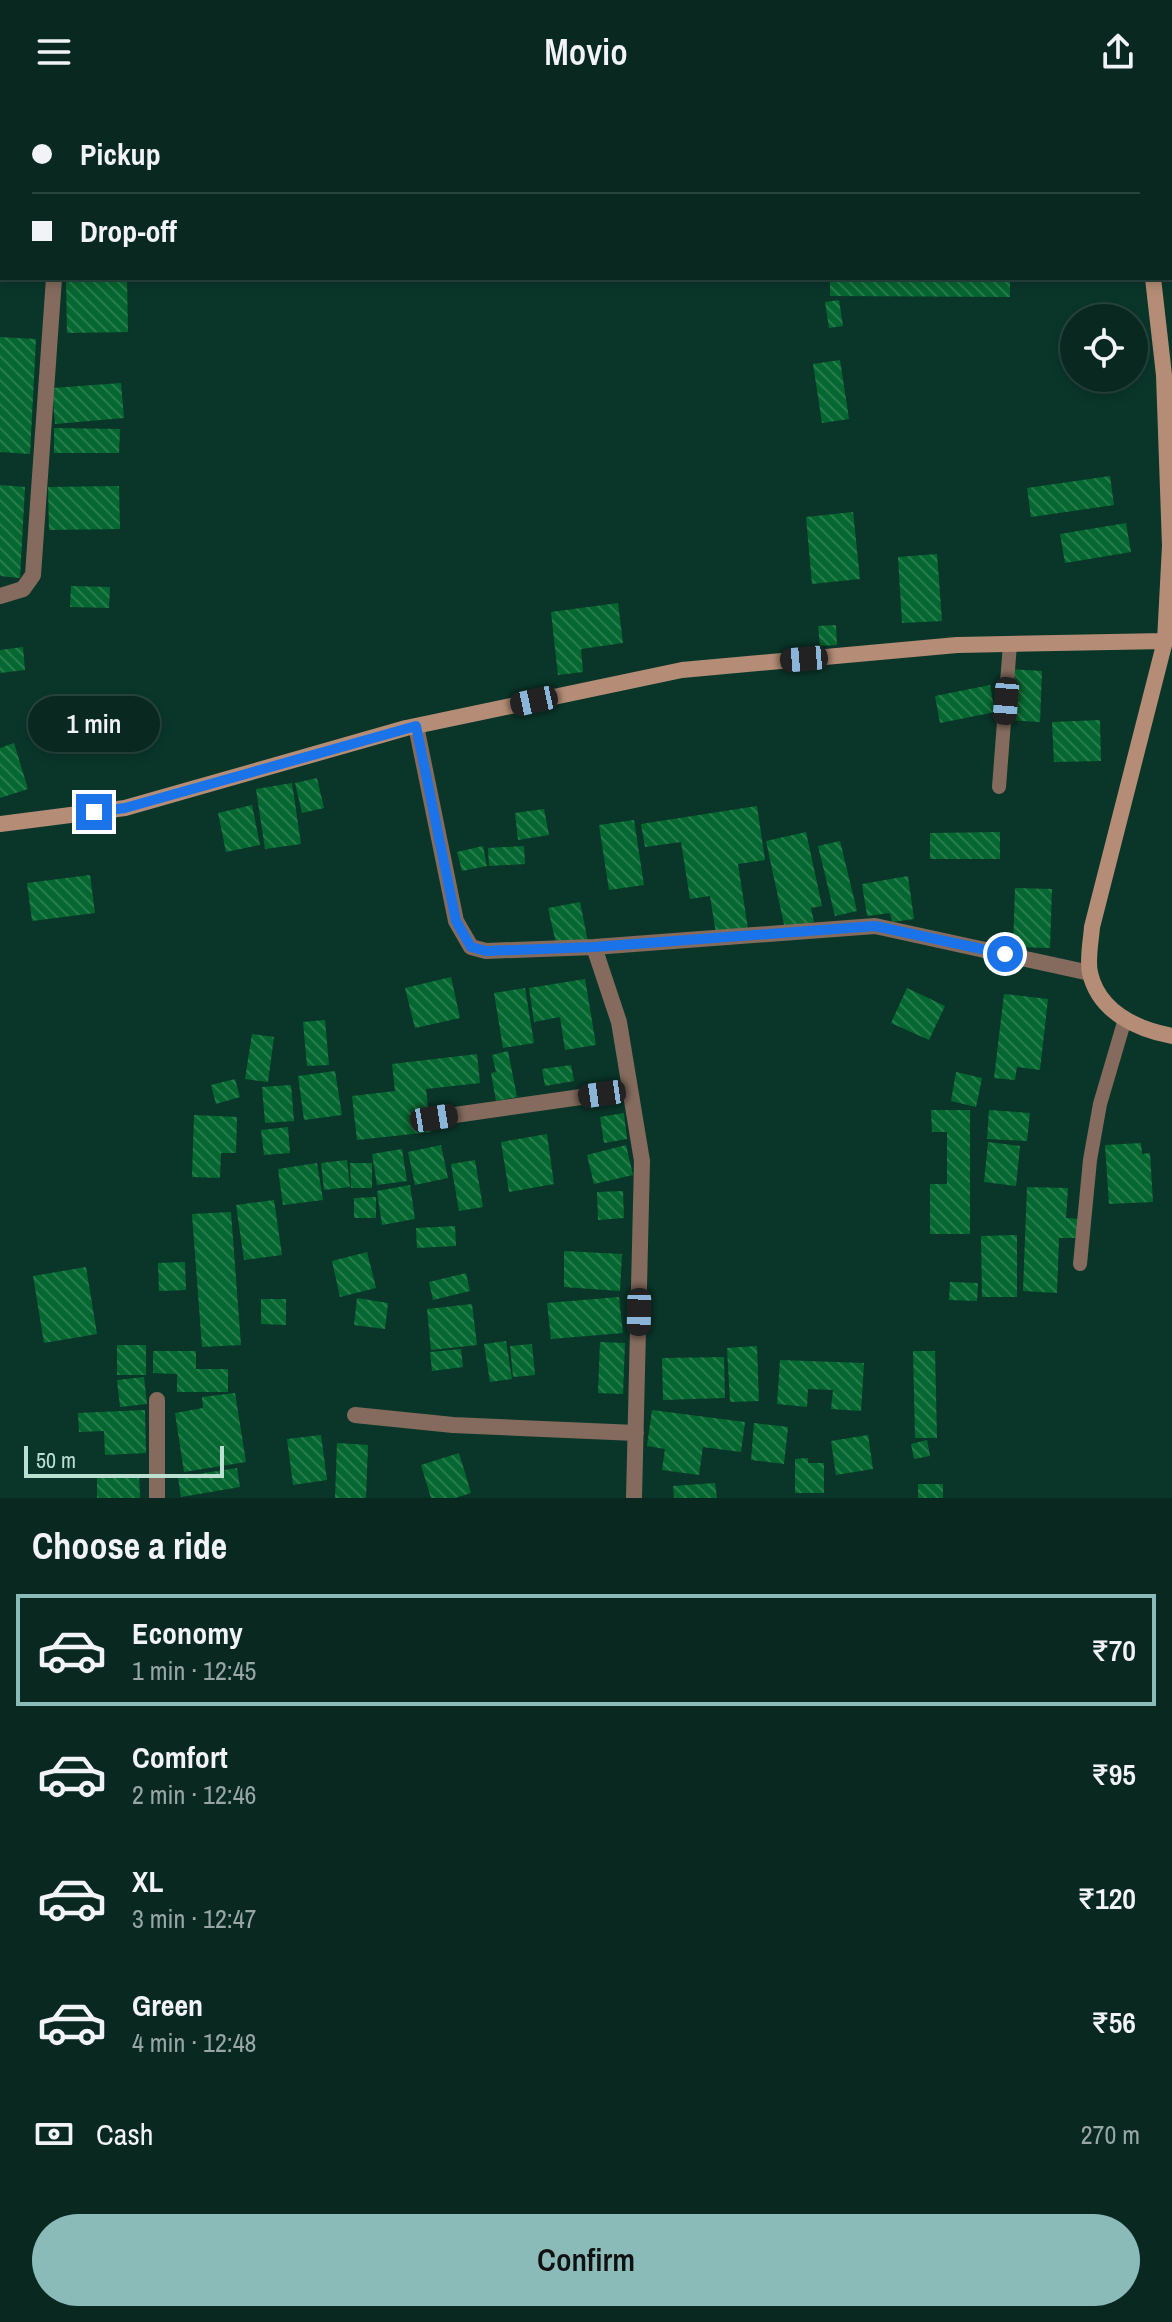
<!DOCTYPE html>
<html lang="en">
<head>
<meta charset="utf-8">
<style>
	:root { --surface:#082820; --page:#16342d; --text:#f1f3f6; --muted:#98a6a5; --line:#29443e; --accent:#8bbbb9 }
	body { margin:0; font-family:"Archivo Narrow",sans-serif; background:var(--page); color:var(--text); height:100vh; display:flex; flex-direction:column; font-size:30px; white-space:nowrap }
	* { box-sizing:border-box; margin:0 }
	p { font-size:26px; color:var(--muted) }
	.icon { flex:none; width:44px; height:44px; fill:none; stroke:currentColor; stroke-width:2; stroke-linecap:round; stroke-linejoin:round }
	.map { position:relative; height:1394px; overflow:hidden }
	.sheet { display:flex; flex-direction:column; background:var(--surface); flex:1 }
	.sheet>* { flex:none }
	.hud { position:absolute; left:0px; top:0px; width:1172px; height:176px; box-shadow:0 4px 12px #0003,0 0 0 2px var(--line); display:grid; align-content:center; height:176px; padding:0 32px; background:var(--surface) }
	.tools { position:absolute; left:1060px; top:200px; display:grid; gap:16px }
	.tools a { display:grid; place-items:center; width:88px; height:88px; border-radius:50%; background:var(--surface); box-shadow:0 4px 12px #0003,0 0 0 2px var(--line); font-size:40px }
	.scale { position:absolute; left:24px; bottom:20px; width:200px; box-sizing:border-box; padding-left:8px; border:4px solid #bbe0d2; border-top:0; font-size:22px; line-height:28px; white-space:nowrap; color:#bbe0d2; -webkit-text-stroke:6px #0a362a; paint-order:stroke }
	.end { position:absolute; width:36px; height:36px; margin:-18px; border:10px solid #1a73e8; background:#fff; box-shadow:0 0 0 4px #fff }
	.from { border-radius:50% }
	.bubble { position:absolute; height:56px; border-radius:28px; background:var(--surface); box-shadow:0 4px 12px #0003,0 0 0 2px var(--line); font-size:26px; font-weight:600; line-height:56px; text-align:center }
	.car { position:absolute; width:24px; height:48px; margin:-24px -12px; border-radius:10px; box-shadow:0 0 6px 2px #0007; background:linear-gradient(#222 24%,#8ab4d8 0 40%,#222 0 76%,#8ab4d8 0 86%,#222 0) }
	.hud b { display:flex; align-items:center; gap:28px; height:76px; font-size:30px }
	.hud b+b { border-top:2px solid var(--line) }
	.hud i { width:20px; height:20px; background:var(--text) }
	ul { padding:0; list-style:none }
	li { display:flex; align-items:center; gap:24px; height:112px; margin:0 16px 12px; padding:0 16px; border:4px solid transparent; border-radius:0px }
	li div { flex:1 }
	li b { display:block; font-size:30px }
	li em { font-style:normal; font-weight:600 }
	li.active { border-color:var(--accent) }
	li>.icon { width:72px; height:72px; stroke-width:1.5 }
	h2 { padding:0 32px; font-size:36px; line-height:96px }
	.pay { display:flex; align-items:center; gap:20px; height:88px; padding:0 32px; font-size:30px }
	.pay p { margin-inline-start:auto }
	.button { display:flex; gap:16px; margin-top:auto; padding:16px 32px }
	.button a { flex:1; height:92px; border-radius:48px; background:var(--accent); color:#111; font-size:32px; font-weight:600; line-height:92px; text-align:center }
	header { display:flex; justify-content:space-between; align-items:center; height:104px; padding:0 32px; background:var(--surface); font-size:36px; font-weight:600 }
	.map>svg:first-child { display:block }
	.building { fill:url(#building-back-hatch) }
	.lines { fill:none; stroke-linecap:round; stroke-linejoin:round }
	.lane { stroke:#846b5d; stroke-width:14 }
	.street { stroke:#846b5d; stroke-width:16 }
	.secondary { stroke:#b58d76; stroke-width:16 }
	.route { stroke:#1a73e8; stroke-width:10 }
</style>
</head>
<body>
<header><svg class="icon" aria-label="menu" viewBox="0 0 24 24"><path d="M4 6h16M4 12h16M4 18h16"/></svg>Movio<svg class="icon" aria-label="share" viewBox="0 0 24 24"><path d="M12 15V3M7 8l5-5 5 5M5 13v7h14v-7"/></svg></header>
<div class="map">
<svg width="1172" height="1394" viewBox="0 0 1172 1394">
	<defs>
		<pattern id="building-back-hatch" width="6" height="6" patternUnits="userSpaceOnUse" patternTransform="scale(2)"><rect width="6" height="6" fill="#056830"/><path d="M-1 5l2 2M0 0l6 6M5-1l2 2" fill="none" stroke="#287d4d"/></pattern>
	</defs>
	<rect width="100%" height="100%" fill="#0a362a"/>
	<!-- building -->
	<path class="building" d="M66,174H127L128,228L67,229Z
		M830,174H1010V193L830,192Z
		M839,196L843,222L829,224L825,198Z
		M0,233L36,235L30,350L0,348Z
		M840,256L849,315L822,319L813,260Z
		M121,279L124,314L55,320L52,284Z
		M54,324L120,325L119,349H54Z
		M1110,372L1114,401L1031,413L1027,384Z
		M0,381L25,383L20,474L0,472Z
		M119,382L120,425L49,426L48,383Z
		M853,408L860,475L812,480L806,413Z
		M1126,419L1131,448L1065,459L1060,430Z
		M937,450L942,517L902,519L898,453Z
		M71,482L110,483L109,504L70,503Z
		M618,499L623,539L581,545L583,568L558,571L551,508Z
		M836,521L837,541L820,542L818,522Z
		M23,543L25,566L0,569V546Z
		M1009,565L1042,567L1040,618L1007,616Z
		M990,581L995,608L940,619L935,592Z
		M1100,616L1101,657L1054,658L1052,618Z
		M14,639L28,685L0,694V644Z
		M317,674L324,704L302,709L295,679Z
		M292,679L301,740L265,745L256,685Z
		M252,701L260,741L226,748L218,709Z
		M757,702L765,756L738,760L748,825L716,830L710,792L690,795L681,738L645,743L641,720Z
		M544,705L549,731L518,736L515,709Z
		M634,716L644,781L609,786L599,721Z
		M806,728L822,802L811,804L814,818L785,825L766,737Z
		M1000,728V755H930V729Z
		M840,737L857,807L835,812L818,742Z
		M483,742L487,762L462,767L457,748Z
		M524,742L525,760L489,762L488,744Z
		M90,771L95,809L32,817L27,779Z
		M908,772L914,815L892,818L890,809L867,812L862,780Z
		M1015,784L1052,785L1050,844L1013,843Z
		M580,798L588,838L557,844L548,804Z
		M451,873L460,914L415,924L405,884Z
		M585,875L596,941L565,946L560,913L534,918L529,884Z
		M525,884L534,939L503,944L494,889Z
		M907,884L945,902L929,936L891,919Z
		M1004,890L1048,895L1040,966L1017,963L1015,976L994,974Z
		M325,916L329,961L307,962L303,918Z
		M252,930L274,933L268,978L245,975Z
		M508,947L517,993L496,997L491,969L496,968L492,951Z
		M477,950L480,979L426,985L431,1028L357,1036L352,992L395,987L392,960Z
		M571,961L574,977L545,982L542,965Z
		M335,967L342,1011L304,1016L298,972Z
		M956,968L982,974L976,1003L951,997Z
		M235,975L240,993L216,1000L211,981Z
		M291,981L294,1017L265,1019L262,983Z
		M931,1006H970V1130H930V1080H947V1028H932Z
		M989,1006L1030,1009L1027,1037L987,1035Z
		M624,1009L627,1035L604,1039L600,1013Z
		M194,1011L237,1013L236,1049H221L220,1074L192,1073Z
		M288,1023L290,1049L264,1051L261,1026Z
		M547,1030L554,1080L509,1088L501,1038Z
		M988,1038L1020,1042L1016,1082L984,1078Z
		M1141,1039L1142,1050L1150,1049L1153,1098L1109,1100L1105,1041Z
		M441,1041L448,1074L415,1081L408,1048Z
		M626,1041L633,1071L594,1080L587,1051Z
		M402,1045L407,1077L377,1081L372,1050Z
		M347,1056L350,1083L324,1086L321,1059Z
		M475,1056L483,1103L459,1107L451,1060Z
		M317,1059L323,1096L283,1101L278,1065Z
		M350,1059H372V1084H351Z
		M410,1081L415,1115L382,1121L377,1087Z
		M1027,1083L1068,1084L1066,1114L1080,1115V1134H1059L1057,1189L1023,1187Z
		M623,1087L624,1114L598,1116L597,1088Z
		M376,1093V1114H354V1094Z
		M274,1096L282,1151L244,1156L236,1101Z
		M231,1108L241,1241L202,1243L192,1110Z
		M455,1122L456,1142L417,1144L416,1124Z
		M1017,1131V1193H982L981,1132Z
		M564,1147L622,1150L620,1187L564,1183Z
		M367,1148L376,1184L340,1193L332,1157Z
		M185,1158L186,1186L159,1187L158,1159Z
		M86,1163L97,1230L44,1239L33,1172Z
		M466,1169L470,1187L433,1196L429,1178Z
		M950,1178L978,1179L977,1197L949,1196Z
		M619,1193L623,1229L551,1235L547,1199Z
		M357,1194L388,1199L385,1225L354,1221Z
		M261,1195H286V1221L261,1220Z
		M472,1200L477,1241L431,1246L427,1205Z
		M506,1237L512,1275L490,1278L484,1240Z
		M600,1238L625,1239L623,1290L598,1289Z
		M532,1240L535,1271L513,1273L510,1242Z
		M117,1241H146V1271H117Z
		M757,1242L759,1297L730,1298L727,1244Z
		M461,1245L463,1263L432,1267L430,1248Z
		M153,1247H196V1265H228V1288H177V1270L153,1269Z
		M913,1247H935L937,1334H915Z
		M724,1253L725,1294L663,1296L662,1254Z
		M780,1256L864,1259L861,1307L831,1305L833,1286L808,1285L807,1303L777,1300Z
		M144,1273L147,1300L120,1303L117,1276Z
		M235,1289L246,1358L184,1368L175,1309L203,1304L202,1293Z
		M145,1306L146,1349L105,1351L104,1327L79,1328L78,1309Z
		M652,1306L745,1318L741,1348L703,1343L699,1371L662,1366L665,1345L647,1342Z
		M754,1319L788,1323L784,1360L751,1356Z
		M321,1331L327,1376L293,1381L287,1335Z
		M868,1331L873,1365L836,1371L831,1337Z
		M927,1336L930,1352L914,1355L911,1340Z
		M337,1339L368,1341L366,1394H335Z
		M459,1349L471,1389L455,1394H431L421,1361Z
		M808,1354V1359H824V1389H795V1355Z
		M237,1364L240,1383L181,1393L178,1373Z
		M139,1371L140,1394H97V1372Z
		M715,1379L717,1394H674L673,1382Z
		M918,1380H943V1394H918Z"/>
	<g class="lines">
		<!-- lane -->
		<path class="lane" d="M999,683L1010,540
			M1080,1160L1090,1056L1100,1000L1125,915"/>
		<!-- street -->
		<path class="street" d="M67,2V0
			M0,90H2
			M0,492L23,485L33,471L54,174
			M416,622L456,817L471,843L486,847L594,843L875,822L1090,869
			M594,843L619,918L642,1057L634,1394
			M434,1014L630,986
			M157,1296V1394
			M355,1311L453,1321L636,1329"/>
		<!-- secondary -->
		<path class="secondary" d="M1133,0V2
			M1153,174L1164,271L1170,442L1165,537L1092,823C1091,837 1087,855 1090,869C1099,908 1137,925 1172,932
			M0,720L125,704L406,624L682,566L957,541L1165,537"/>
	</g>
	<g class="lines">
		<!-- route -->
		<path class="route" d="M94,708L125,704L416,622L456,817L471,843L486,847L594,843L875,822L1005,850"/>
	</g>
</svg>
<div class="tools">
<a><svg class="icon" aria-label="locate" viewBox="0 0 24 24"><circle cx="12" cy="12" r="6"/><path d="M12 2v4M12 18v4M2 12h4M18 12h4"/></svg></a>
</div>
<div class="scale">50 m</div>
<i class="end from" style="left:1005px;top:850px"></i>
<i class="end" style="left:94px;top:708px"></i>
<div class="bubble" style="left:28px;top:592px;width:132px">1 min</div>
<i class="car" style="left:804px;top:555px;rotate:265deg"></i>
<i class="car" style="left:534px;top:597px;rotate:258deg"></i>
<i class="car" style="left:1006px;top:597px;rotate:185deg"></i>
<i class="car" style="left:602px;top:990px;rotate:262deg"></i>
<i class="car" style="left:434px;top:1014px;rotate:81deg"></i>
<i class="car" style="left:639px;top:1208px;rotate:181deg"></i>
<div class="hud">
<b><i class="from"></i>Pickup</b>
<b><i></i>Drop-off</b>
</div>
</div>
<section class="sheet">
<h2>Choose a ride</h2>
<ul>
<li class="active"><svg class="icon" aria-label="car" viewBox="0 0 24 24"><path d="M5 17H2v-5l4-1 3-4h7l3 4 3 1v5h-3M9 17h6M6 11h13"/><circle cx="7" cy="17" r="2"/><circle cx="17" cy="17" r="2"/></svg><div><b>Economy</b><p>1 min · 12:45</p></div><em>₹70</em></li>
<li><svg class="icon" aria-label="car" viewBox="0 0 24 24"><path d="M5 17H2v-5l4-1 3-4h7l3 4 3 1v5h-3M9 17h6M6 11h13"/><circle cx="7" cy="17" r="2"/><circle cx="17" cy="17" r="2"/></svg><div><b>Comfort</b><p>2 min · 12:46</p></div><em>₹95</em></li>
<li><svg class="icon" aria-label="car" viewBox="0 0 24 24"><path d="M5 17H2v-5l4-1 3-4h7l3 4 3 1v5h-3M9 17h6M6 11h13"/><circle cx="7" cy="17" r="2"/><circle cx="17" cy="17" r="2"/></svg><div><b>XL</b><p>3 min · 12:47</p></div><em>₹120</em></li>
<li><svg class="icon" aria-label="car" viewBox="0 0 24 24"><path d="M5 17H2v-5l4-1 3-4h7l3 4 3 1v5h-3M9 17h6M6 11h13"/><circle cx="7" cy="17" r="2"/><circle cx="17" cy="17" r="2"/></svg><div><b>Green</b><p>4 min · 12:48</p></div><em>₹56</em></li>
</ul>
<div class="pay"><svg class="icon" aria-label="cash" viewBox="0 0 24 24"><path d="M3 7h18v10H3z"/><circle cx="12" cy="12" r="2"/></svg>Cash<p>270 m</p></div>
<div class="button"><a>Confirm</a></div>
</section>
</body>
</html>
